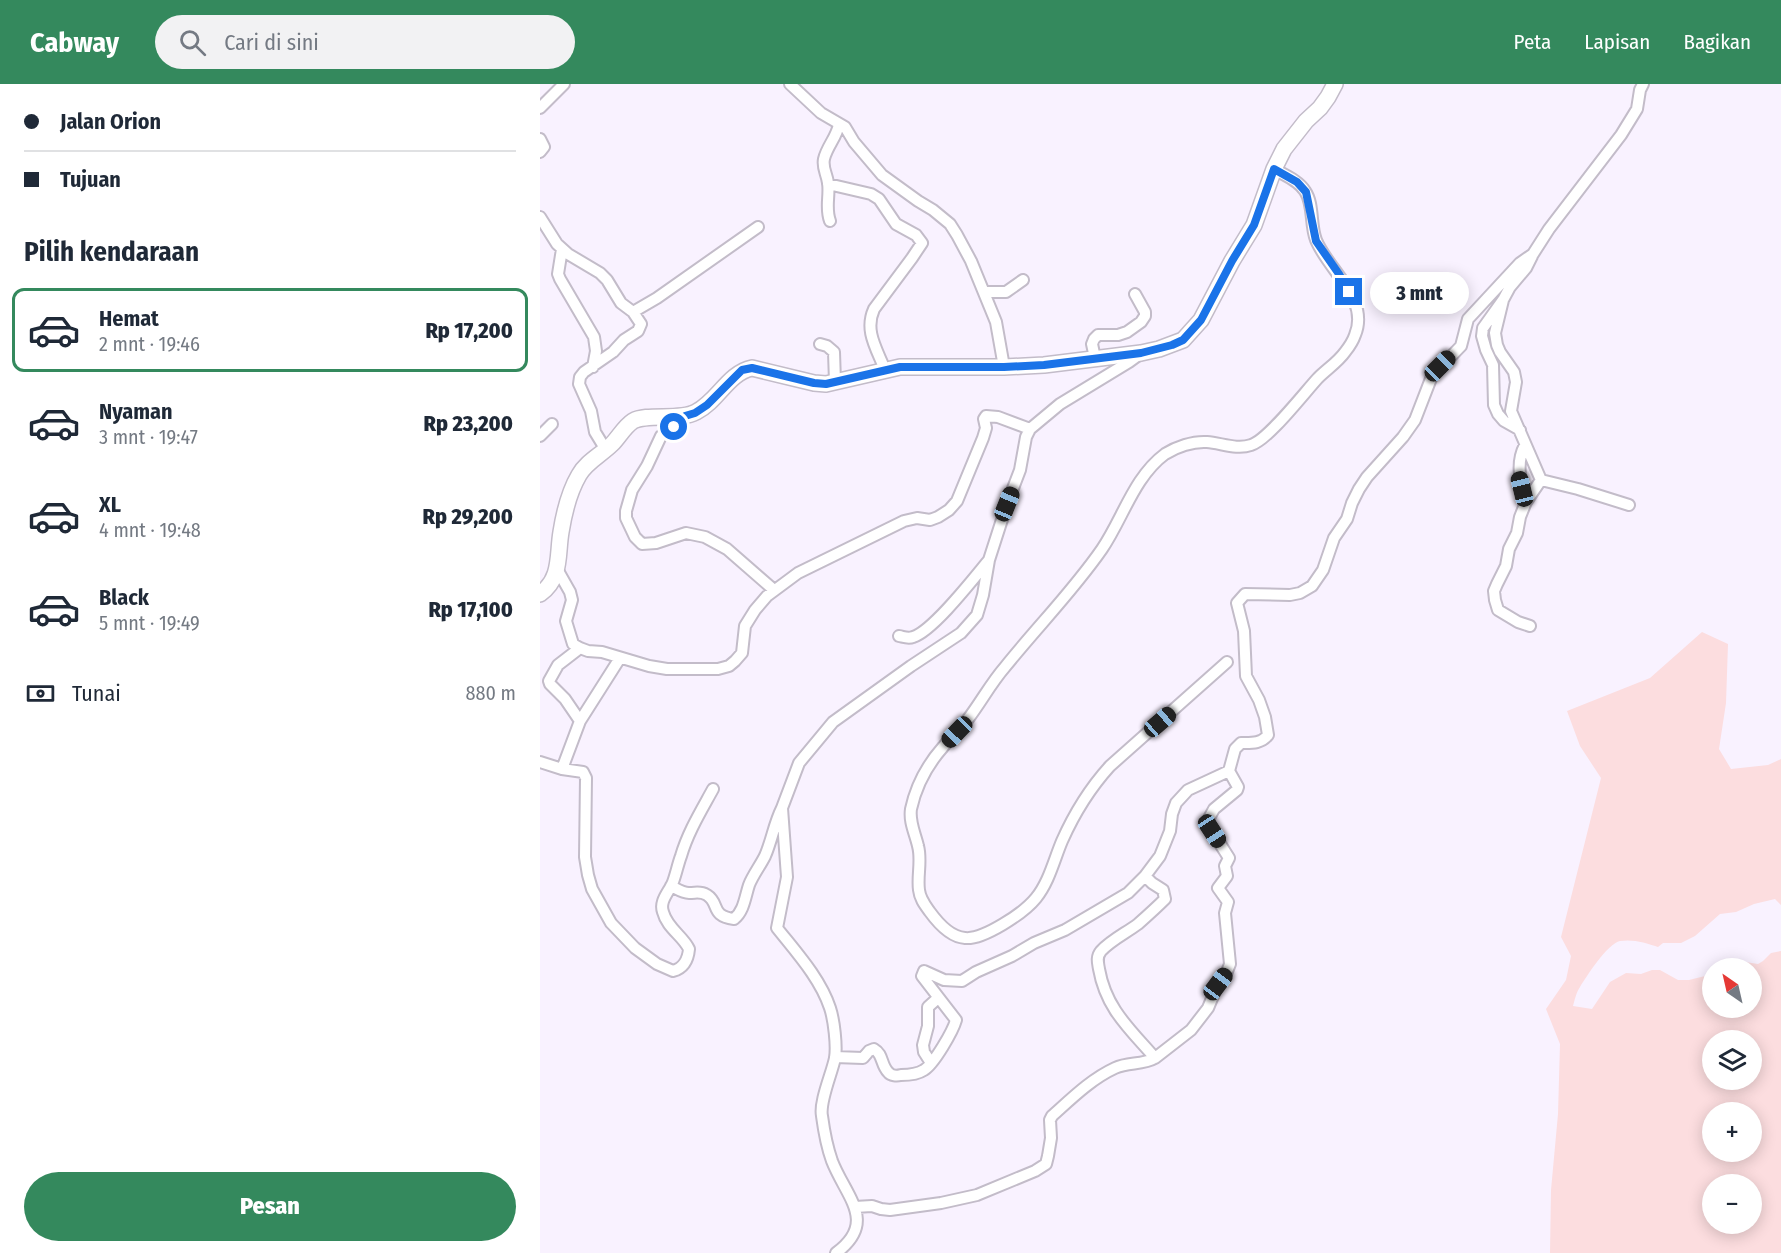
<!DOCTYPE html>
<html lang="id">
<head>
<meta charset="utf-8">
<style>
	:root { --surface:#fff; --page:#f2f2f3; --text:#1f2937; --muted:#747a83; --line:#e0e1e3; --accent:#34895d }
	body { margin:0; font-family:"Fira Sans Condensed",sans-serif; background:var(--page); color:var(--text); height:100vh; display:flex; flex-direction:column; font-size:22px; white-space:nowrap }
	* { box-sizing:border-box; margin:0 }
	p { font-size:20px; color:var(--muted) }
	.icon { flex:none; width:33px; height:33px; fill:none; stroke:currentColor; stroke-width:2; stroke-linecap:round; stroke-linejoin:round }
	.map { position:relative; flex:1; overflow:hidden }
	.side { display:flex; flex-direction:column; background:var(--surface); width:540px }
	.side>* { flex:none }
	.guide { display:grid; align-content:center; height:132px; padding:0 24px; background:var(--surface) }
	.needle { width:39px; rotate:326deg }
	.tools { position:absolute; left:1162px; top:874px; display:grid; gap:12px }
	.tools a { display:grid; place-items:center; width:60px; height:60px; border-radius:50%; background:var(--surface); box-shadow:0 3px 15px #0003; font-size:30px }
	.end { position:absolute; width:27px; height:27px; margin:-14px; border:8px solid #1a73e8; background:#fff; box-shadow:0 0 0 3px #fff }
	.from { border-radius:50% }
	.bubble { position:absolute; height:42px; border-radius:21px; background:var(--surface); box-shadow:0 3px 15px #0003; font-size:20px; font-weight:800; line-height:42px; text-align:center }
	.car { position:absolute; width:18px; height:36px; margin:-18px -9px; border-radius:8px; box-shadow:0 0 4px 2px #0007; background:linear-gradient(#222 24%,#8ab4d8 0 40%,#222 0 76%,#8ab4d8 0 86%,#222 0) }
	.guide b { display:flex; align-items:center; gap:21px; height:57px; font-size:22px }
	.guide b+b { border-top:2px solid var(--line) }
	.guide i { width:15px; height:15px; background:var(--text) }
	ul { padding:0; list-style:none }
	li { display:flex; align-items:center; gap:18px; height:84px; margin:0 12px 9px; padding:0 12px; border:3px solid transparent; border-radius:12px }
	li div { flex:1 }
	li b { display:block; font-size:22px }
	li em { font-style:normal; font-weight:800 }
	li.on { border-color:var(--accent) }
	li>.icon { width:54px; height:54px; stroke-width:1.5 }
	h2 { padding:0 24px; font-size:27px; line-height:72px }
	.pay { display:flex; align-items:center; gap:15px; height:66px; padding:0 24px; font-size:22px }
	.pay p { margin-inline-start:auto }
	.cta { display:flex; gap:12px; margin-top:auto; padding:12px 24px }
	.cta a { flex:1; height:69px; border-radius:36px; background:var(--accent); color:#fff; font-size:24px; font-weight:800; line-height:69px; text-align:center }
	header { display:flex; align-items:center; gap:36px; box-sizing:border-box; height:84px; padding:0 30px; background:var(--accent); color:#fff }
	header strong { font-size:28px }
	nav { display:flex; gap:33px; margin-inline-start:auto; font-size:21px }
	.search { width:420px; height:54px; background:var(--page); display:flex; align-items:center; gap:15px; box-sizing:border-box; padding:0 21px; border-radius:33px; color:var(--muted); font-size:22px }
	main { display:flex; flex:1; min-height:0 }
	.map>svg:first-child { display:block }
	.green { fill:#fcdddf; fill-rule:evenodd }
	.lines { fill:none; stroke-linecap:round; stroke-linejoin:round }
	.minor-casing { stroke:#c3bcc9; stroke-width:14 }
	.highway-casing { stroke:#c3bcc9; stroke-width:18 }
	.minor { stroke:#fff; stroke-width:10 }
	.highway { stroke:#fff; stroke-width:15 }
	.route { stroke:#1a73e8; stroke-width:8 }
</style>
</head>
<body>
<header>
<strong>Cabway</strong>
<div class="search"><svg class="icon" aria-label="search" viewBox="0 0 24 24"><circle cx="10" cy="10" r="6"/><path d="M15 15l6 6"/></svg>Cari di sini</div>
<nav><a>Peta</a><a>Lapisan</a><a>Bagikan</a></nav>
</header>
<main>
<section class="side">
<div class="guide">
<b><i class="from"></i>Jalan Orion</b>
<b><i></i>Tujuan</b>
</div>
<h2>Pilih kendaraan</h2>
<ul>
<li class="on"><svg class="icon" aria-label="car" viewBox="0 0 24 24"><path d="M5 17H2v-5l4-1 3-4h7l3 4 3 1v5h-3M9 17h6M6 11h13"/><circle cx="7" cy="17" r="2"/><circle cx="17" cy="17" r="2"/></svg><div><b>Hemat</b><p>2 mnt · 19:46</p></div><em>Rp 17,200</em></li>
<li><svg class="icon" aria-label="car" viewBox="0 0 24 24"><path d="M5 17H2v-5l4-1 3-4h7l3 4 3 1v5h-3M9 17h6M6 11h13"/><circle cx="7" cy="17" r="2"/><circle cx="17" cy="17" r="2"/></svg><div><b>Nyaman</b><p>3 mnt · 19:47</p></div><em>Rp 23,200</em></li>
<li><svg class="icon" aria-label="car" viewBox="0 0 24 24"><path d="M5 17H2v-5l4-1 3-4h7l3 4 3 1v5h-3M9 17h6M6 11h13"/><circle cx="7" cy="17" r="2"/><circle cx="17" cy="17" r="2"/></svg><div><b>XL</b><p>4 mnt · 19:48</p></div><em>Rp 29,200</em></li>
<li><svg class="icon" aria-label="car" viewBox="0 0 24 24"><path d="M5 17H2v-5l4-1 3-4h7l3 4 3 1v5h-3M9 17h6M6 11h13"/><circle cx="7" cy="17" r="2"/><circle cx="17" cy="17" r="2"/></svg><div><b>Black</b><p>5 mnt · 19:49</p></div><em>Rp 17,100</em></li>
</ul>
<div class="pay"><svg class="icon" aria-label="cash" viewBox="0 0 24 24"><path d="M3 7h18v10H3z"/><circle cx="12" cy="12" r="2"/></svg>Tunai<p>880 m</p></div>
<div class="cta"><a>Pesan</a></div>
</section>
<div class="map">
<svg width="1241" height="1169" viewBox="0 0 1241 1169">
	<rect width="100%" height="100%" fill="#f9f2ff"/>
	<!-- green -->
	<path class="green" d="M1162,548L1188,560L1186,619L1179,665L1191,685L1228,681L1241,675V821L1235,815L1214,820L1196,828L1180,830L1155,852L1141,859H1123L1118,863C1106,859 1094,855 1080,857C1068,859 1046,893 1040,903C1036,909 1035,915 1033,922L1052,925L1070,898L1086,889L1101,890L1112,886H1120L1138,896H1149L1173,890V924H1212V885H1183L1199,877L1218,880L1223,877L1231,869L1241,867V1169H1010L1011,1106L1018,1030L1020,960L1006,925L1026,896L1031,872L1021,853L1061,694L1040,662L1027,627L1110,594ZM1173,957H1212V996H1173ZM1173,1029H1212V1068H1173ZM1173,1101H1212V1140H1173Z"/>
	<g class="lines">
		<!-- minor casing -->
		<g class="minor-casing">
			<path id="minor" d="M250,0L281,29L305,43L314,58L342,91L378,117L393,126L410,140L417,151L431,177L456,238L464,283
				M0,24L24,0
				M0,55L4,63L0,68
				M288,100L331,110L339,115L356,140L376,151L382,159L372,174L334,225C324,247 337,265 345,286
				M0,133L17,160L28,170L60,189L67,196L81,219L93,228L101,240L98,247L84,256L73,268L44,288L40,293L39,300L51,327L55,348L66,366
				M290,137C285,124 290,112 288,99C287,90 282,84 284,75C287,62 297,53 299,40
				M22,165L18,190L20,195L54,253L56,267L53,283
				M444,208H466L483,196
				M963,216L955,249L957,261L960,268L974,288L976,298L971,327L1001,396L1038,405L1089,421
				M93,228L117,214L218,143
				M280,260L287,262L294,268L295,298
				M555,274L552,260L554,255L558,251H578L587,248L601,238L605,232V228L595,210
				M145,332L137,342L121,352L107,382L92,406L86,427V434L95,453L102,460L116,459L146,449L165,453L187,465L234,506
				M980,346L964,337L958,330L954,321L953,281L946,266L942,252L943,244L963,216L970,203L986,184L992,172
				M0,352L12,340
				M985,361C975,380 981,398 986,418
				M17,485L30,508L32,516L26,537L33,560L40,564L48,567L62,568L109,582L127,585H178L189,582L195,577L202,569L205,542L215,526L227,512L258,489L364,437L377,434L390,436L398,433L409,426L417,417L443,354L446,344L444,335L446,332L458,333L490,345
				M990,542L978,538L958,526L955,516L954,507L957,500L966,482L969,465L977,449L980,433L986,418L1001,396
				M359,552C364,553 368,555 373,553C393,547 434,494 449,476
				M40,564L18,581L9,597L10,600L25,615L40,637
				M687,578L570,682C550,704 534,730 522,757C514,776 509,798 496,814C484,829 443,856 425,854C410,853 398,839 390,828C385,821 380,815 379,806C377,792 382,776 378,762C375,749 369,738 371,725C376,702 388,680 403,663C411,653 421,645 428,635C441,618 451,599 465,583C497,543 533,507 562,465C583,434 594,393 625,370C636,363 653,357 667,358C681,359 697,366 711,361C728,356 764,309 778,294C787,285 798,278 805,268C809,263 813,257 815,251C830,215 788,186 776,156C770,141 774,120 765,107C758,96 744,91 734,85
				M0,678L22,685L43,688L46,694L45,773L48,791L52,805L71,839L95,864L117,880L133,887C144,884 148,876 149,865C143,852 127,844 123,828C119,817 129,808 133,798C136,790 138,780 141,772C148,748 161,727 173,705
				M22,685L40,637L80,574
				M605,792L612,799L623,806L625,815C617,823 607,832 598,840C586,849 571,856 561,867C556,873 558,879 559,885C566,925 590,945 615,974
				M131,802C137,805 143,809 149,809C157,809 160,807 167,811C180,819 170,832 194,835C204,827 205,813 209,801C213,791 220,782 225,772C232,756 234,740 242,724
				M295,973L323,974L329,967L334,965C343,970 341,981 348,988C351,992 357,992 361,991C368,991 378,990 384,986C394,980 413,947 416,936L382,892L384,887L404,896L422,897L436,888L472,872L494,859L525,846L588,809L605,792L620,772L630,747L632,730L636,719L648,706L689,687
				M391,979L384,968L383,961L388,942V923L398,914
				M315,1123L332,1122L341,1125L350,1126L401,1119L437,1111L495,1087L506,1080L508,1072L511,1054L510,1036L512,1032C531,1015 551,995 575,984C588,978 603,981 615,974L651,946L668,924L678,900L686,890L690,880L685,829L688,818L678,804L687,792L685,782L689,774L672,747L668,736L674,725L697,706L698,703L689,687L695,665L701,659C711,659 721,660 728,651L725,633L719,616L706,592L704,547L697,519L705,510L750,511L760,509L772,502L783,486L794,454L807,435L812,419L819,405L827,393L863,353L875,336L892,292L921,262L928,235L980,179L993,170L1009,145L1081,51L1097,25L1100,6L1103,0
				M296,1169C338,1138 306,1113 292,1077C287,1063 284,1047 282,1032C279,1018 292,989 295,974C297,962 294,936 290,924C280,894 256,868 237,844L247,793L242,724L259,679L293,638L371,582L421,549L437,531L443,511L449,476L467,420L480,386L486,353L490,345L520,320L589,278L600,270"/>
		</g>
		<!-- highway casing -->
		<g class="highway-casing">
			<path id="highway" d="M0,510C22,494 17,471 21,448C24,429 29,408 39,391C46,378 61,371 72,360C79,353 84,343 93,337C107,329 140,337 156,328C178,317 188,289 212,284L274,299L286,300L360,283H464L504,281L601,269L619,265L643,256L661,236L692,177L714,141L734,85L744,65L766,37L780,24L788,13L795,0"/>
		</g>
		<!-- minor -->
		<use href="#minor" class="minor"/>
		<!-- highway -->
		<use href="#highway" class="highway"/>
	</g>
	<g class="lines">
		<!-- route -->
		<path class="route" d="M134,343L145,332L155,329L167,321L202,286L212,284L274,299L286,300L360,283H464L504,281L601,269L632,261L643,256L661,236L692,177L714,141L734,85L757,98L766,108L776,157L799,190L809,208"/>
	</g>
</svg>
<div class="tools">
<a><svg class="needle" viewBox="-14 -14 28 28"><path d="M0-13l5 13h-10z" fill="#e53935"/><path d="M0 13l5-13h-10z" fill="#747a83"/></svg></a>
<a><svg class="icon" aria-label="layers" viewBox="0 0 24 24"><path d="M12 4l9 5-9 5-9-5zM3 14l9 5 9-5"/></svg></a>
<a>+</a>
<a>−</a>
</div>
<i class="end from" style="left:134px;top:343px"></i>
<i class="end" style="left:809px;top:208px"></i>
<div class="bubble" style="left:830px;top:188px;width:99px">3 mnt</div>
<i class="car" style="left:900px;top:282px;rotate:45deg"></i>
<i class="car" style="left:982px;top:405px;rotate:346deg"></i>
<i class="car" style="left:467px;top:420px;rotate:22deg"></i>
<i class="car" style="left:620px;top:638px;rotate:49deg"></i>
<i class="car" style="left:417px;top:648px;rotate:224deg"></i>
<i class="car" style="left:672px;top:747px;rotate:147deg"></i>
<i class="car" style="left:678px;top:900px;rotate:37deg"></i>
</div>
</main>
</body>
</html>
